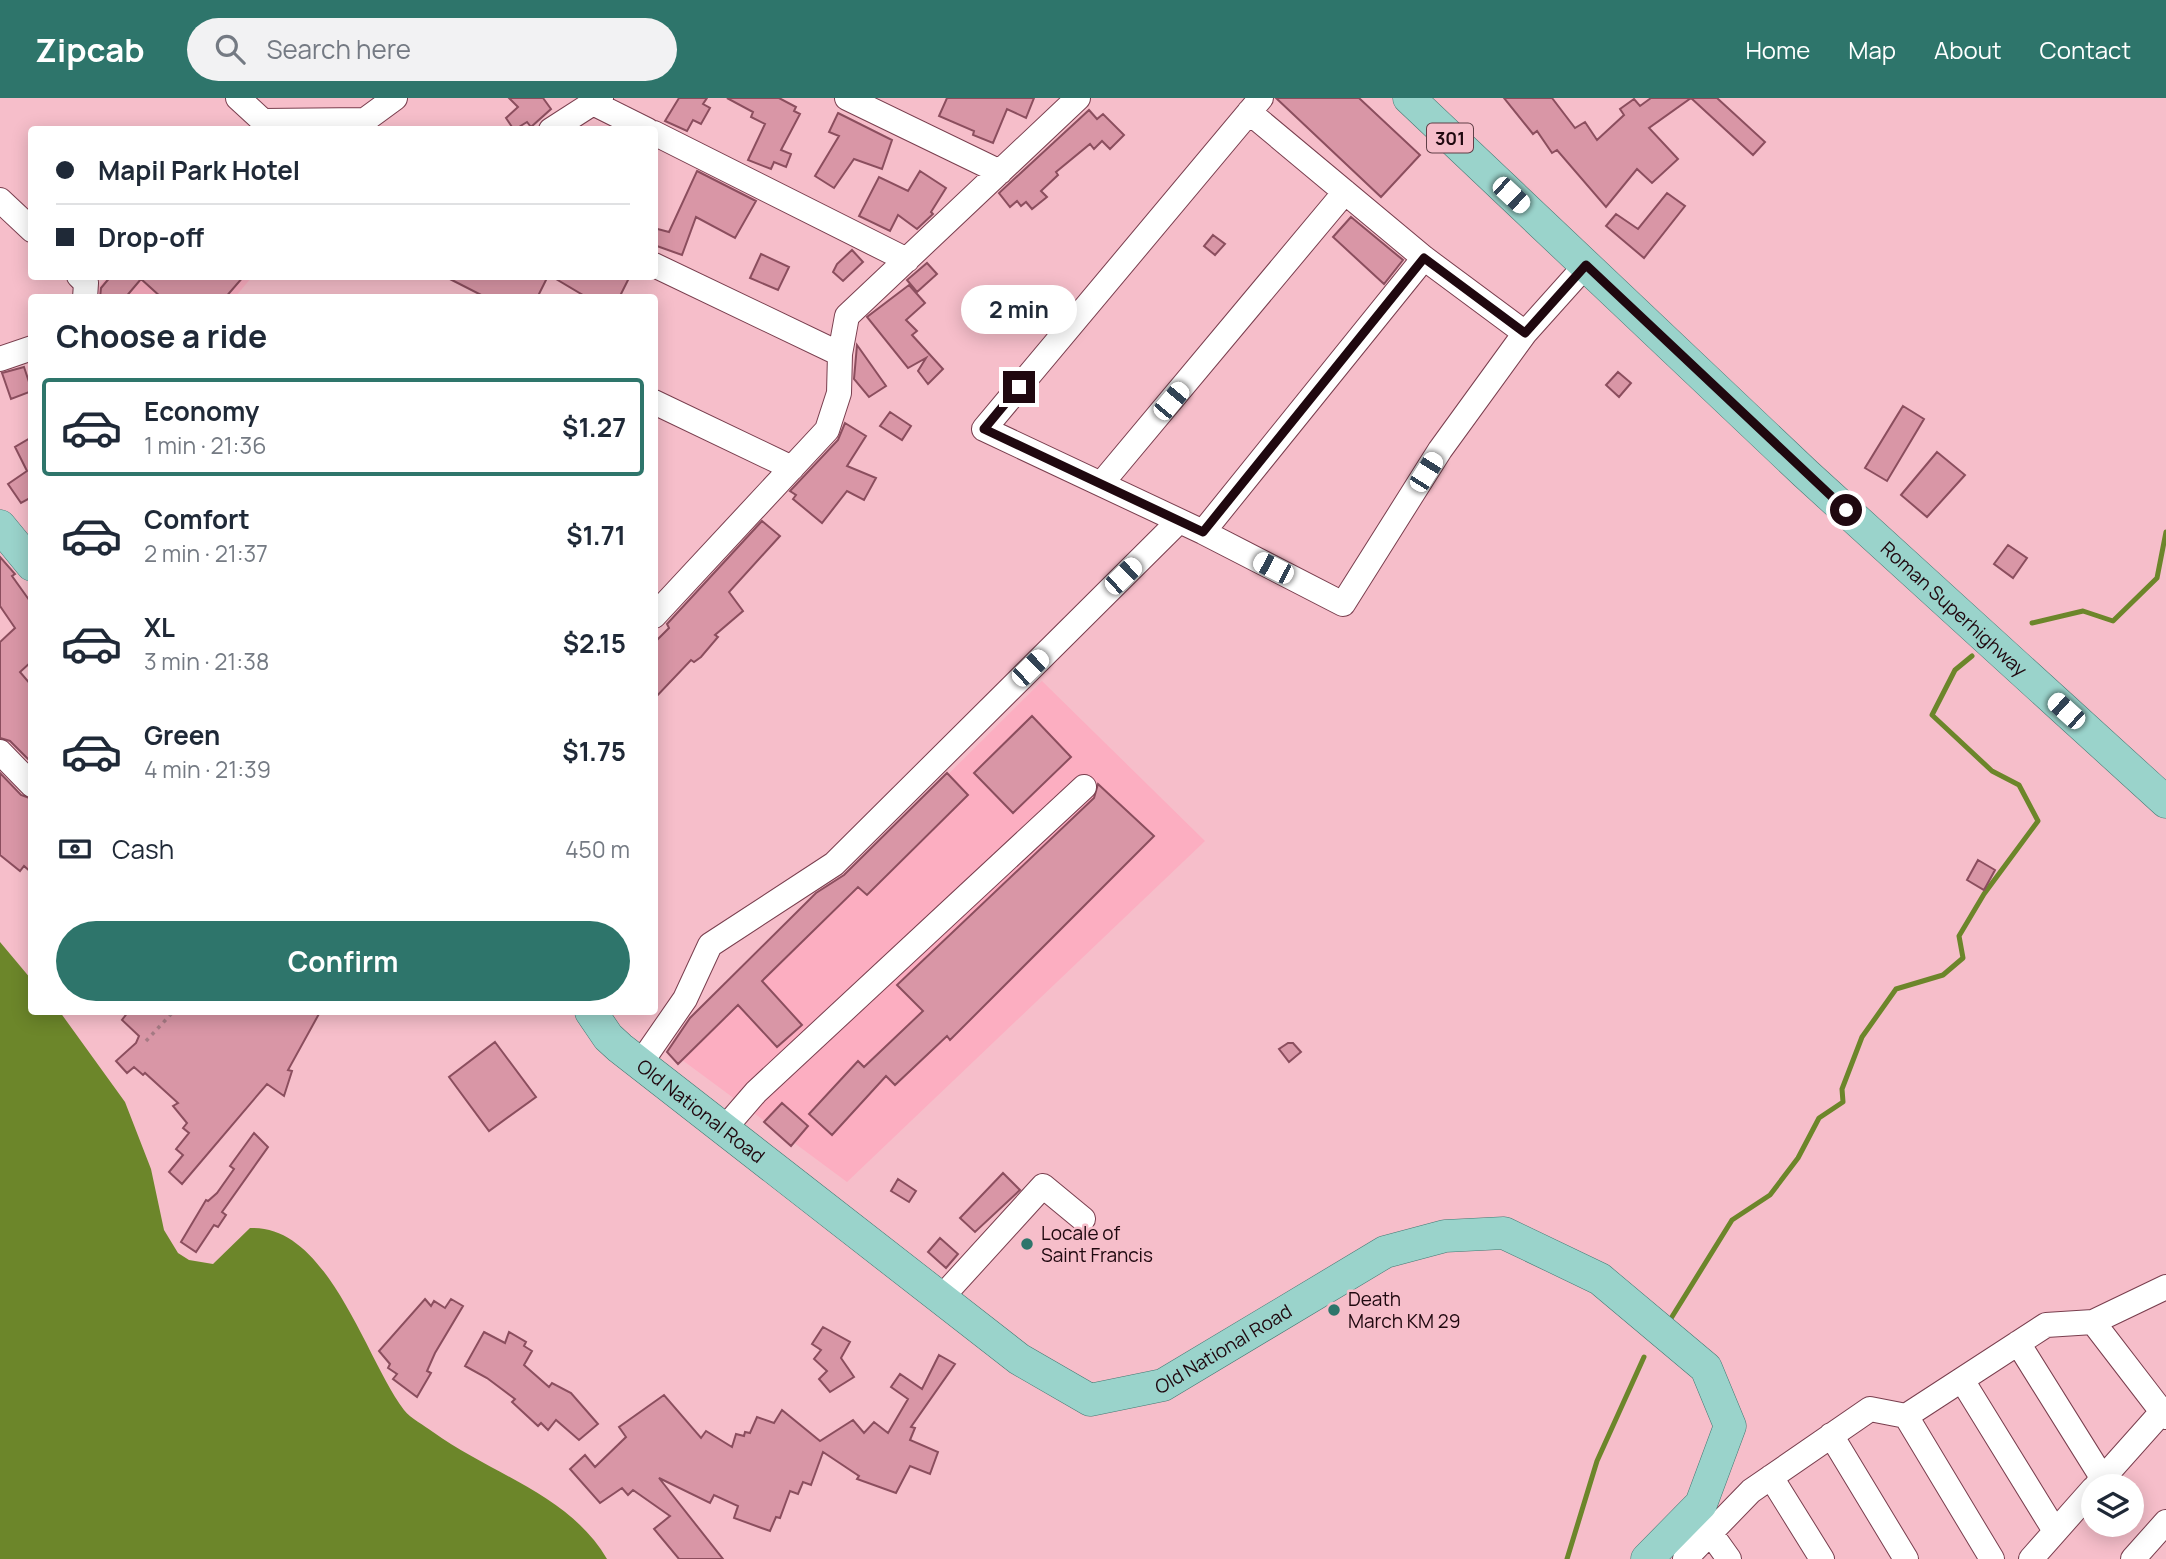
<!DOCTYPE html>
<html lang="en">
<head>
<meta charset="utf-8">
<style>
	:root { --surface:#fff; --page:#f2f2f3; --text:#1f2937; --muted:#747a83; --line:#e0e1e3; --accent:#2e756b }
	body { margin:0; font-family:Manrope,sans-serif; background:var(--page); color:var(--text); height:100vh; display:flex; flex-direction:column; font-size:26px; white-space:nowrap }
	* { box-sizing:border-box; margin:0 }
	p { font-size:23px; color:var(--muted) }
	.icon { flex:none; width:38px; height:38px; fill:none; stroke:currentColor; stroke-width:2; stroke-linecap:round; stroke-linejoin:round }
	.map { position:relative; flex:1; overflow:hidden }
	.details { position:absolute; left:28px; top:196px; width:630px; height:721px; display:flex; flex-direction:column; background:var(--surface); border-radius:7px; box-shadow:0 4px 18px #0003 }
	.details>* { flex:none }
	.guide { position:absolute; left:28px; top:28px; width:630px; height:154px; border-radius:7px; box-shadow:0 4px 18px #0003; display:grid; align-content:center; height:154px; padding:0 28px; background:var(--surface) }
	.fabs { position:absolute; left:2081px; top:1376px; display:grid; gap:14px }
	.fabs a { display:grid; place-items:center; width:63px; height:63px; border-radius:50%; background:var(--surface); box-shadow:0 4px 18px #0003; font-size:35px }
	.end { position:absolute; width:32px; height:32px; margin:-16px; border:9px solid #1f080f; background:#fff; box-shadow:0 0 0 4px #fff }
	.from { border-radius:50% }
	.bubble { position:absolute; height:49px; border-radius:24px; background:var(--surface); box-shadow:0 4px 18px #0003; font-size:23px; font-weight:700; line-height:49px; text-align:center }
	.car { position:absolute; width:21px; height:42px; margin:-21px -10px; border-radius:9px; box-shadow:0 0 5px 2px #0007; background:linear-gradient(#fff 24%,#345 0 40%,#fff 0 76%,#345 0 86%,#fff 0) }
	.guide b { display:flex; align-items:center; gap:24px; height:66px; font-size:26px }
	.guide b+b { border-top:2px solid var(--line) }
	.guide i { width:18px; height:18px; background:var(--text) }
	ul { padding:0; list-style:none }
	li { display:flex; align-items:center; gap:21px; height:98px; margin:0 14px 10px; padding:0 14px; border:4px solid transparent; border-radius:7px }
	li div { flex:1 }
	li b { display:block; font-size:26px }
	li em { font-style:normal; font-weight:700 }
	li.selected { border-color:var(--accent) }
	li>.icon { width:63px; height:63px; stroke-width:1.5 }
	h2 { padding:0 28px; font-size:32px; line-height:84px }
	.pay { display:flex; align-items:center; gap:18px; height:77px; padding:0 28px; font-size:26px }
	.pay p { margin-inline-start:auto }
	.button { display:flex; gap:14px; margin-top:auto; padding:14px 28px }
	.button a { flex:1; height:80px; border-radius:42px; background:var(--accent); color:#fff; font-size:28px; font-weight:700; line-height:80px; text-align:center }
	header { display:flex; align-items:center; gap:42px; box-sizing:border-box; height:98px; padding:0 35px; background:var(--accent); color:#fff }
	header strong { font-size:33px }
	nav { display:flex; gap:38px; margin-inline-start:auto; font-size:24px }
	.search { width:490px; height:63px; background:var(--page); display:flex; align-items:center; gap:18px; box-sizing:border-box; padding:0 24px; border-radius:38px; color:var(--muted); font-size:26px }
	.map>svg:first-child { display:block }
	.built { fill:#fcaec1 }
	.water { fill:#6c862a }
	.lines { fill:none; stroke-linecap:round; stroke-linejoin:round }
	.stream { stroke:#6c862a; stroke-width:5 }
	.building { fill:#d996a6; stroke:#8b4e5e; stroke-width:2 }
	.minor-casing { stroke:#793e4e; stroke-width:26 }
	.major-casing { stroke:#437872; stroke-width:33 }
	.path { stroke:#a77b85; stroke-width:3.5; stroke-dasharray:3.5 5; stroke-linecap:butt }
	.minor { stroke:#fff; stroke-width:24 }
	.major { stroke:#9ad3cb; stroke-width:32 }
	.route { stroke:#1f080f; stroke-width:9 }
	.poi-dot { fill:#2e756b; stroke:#f6beca; stroke-width:2.5 }
	.labels { text-anchor:middle; dominant-baseline:central; stroke-width:5; stroke-linejoin:round; paint-order:stroke }
	.shield { fill:#f6beca; stroke:#603f47; stroke-width:2 }
	.shield-label { font-size:18px; font-weight:bold; fill:#1f080f }
	.street-label { font-size:19px; fill:#1f080f; stroke:#f6beca }
	.poi-label { font-size:19px; fill:#1f080f; stroke:#f6beca; text-anchor:start }
</style>
</head>
<body>
<header>
<strong>Zipcab</strong>
<div class="search"><svg class="icon" aria-label="search" viewBox="0 0 24 24"><circle cx="10" cy="10" r="6"/><path d="M15 15l6 6"/></svg>Search here</div>
<nav><a>Home</a><a>Map</a><a>About</a><a>Contact</a></nav>
</header>
<div class="map">
<svg width="2166" height="1461" viewBox="0 0 2166 1461">
	<rect width="100%" height="100%" fill="#f6beca"/>
	<!-- built -->
	<path class="built" d="M107,179H252L235,199L89,200Z
		M1042,583L1205,743L847,1084L670,953Z"/>
	<!-- water -->
	<path class="water" d="M0,844L31,881L32,914H60L125,1004L151,1071L164,1132L178,1155L189,1162L213,1166L250,1130C328,1126 365,1260 404,1312C411,1321 424,1327 433,1334C491,1376 570,1397 607,1461H0Z"/>
	<g class="lines">
		<!-- stream -->
		<path class="stream" d="M2032,525L2083,513L2113,523L2157,480L2166,434
			M1670,1222L1732,1122L1770,1097L1798,1060L1819,1020L1843,1004L1842,991L1862,939L1896,891L1943,877L1963,860L1959,838L1984,796L2038,723L2019,687L1992,673L1932,617L1955,572L1972,558
			M1567,1461L1597,1363L1644,1259"/>
	</g>
	<!-- building -->
	<path class="building" d="M509,0H543L551,11L531,29L527,24L514,32L506,20L518,9Z
		M679,0H707L703,6L710,10L701,26L693,22L687,33L665,23Z
		M727,0H779L796,9L794,13L800,16L781,52L791,56L786,69L774,64L771,71L748,62L765,26L751,19L753,14Z
		M947,0H1034L1026,20L1007,11L993,45L973,37L974,33L939,18Z
		M1276,0H1359L1420,57L1381,99Z
		M1504,0H1552L1575,30L1585,24L1597,42L1624,17L1620,11L1634,1L1640,8L1651,0H1691L1649,30L1678,61L1652,85L1637,71L1606,109L1557,52L1552,55L1537,33L1533,36Z
		M1691,0H1717L1765,44L1753,57Z
		M1089,12L1097,21L1103,16L1124,37L1110,51L1102,43L1094,51L1090,46L1056,74L1058,77L1041,93L1047,99L1032,111L1026,104L1021,108L1017,103L1010,109L999,95Z
		M838,15L892,42L882,71L854,61L834,90L815,78L839,38L829,34Z
		M697,73L756,103L735,140L696,119L682,157L654,147V130L669,134Z
		M920,73L946,90L931,114L933,116L917,131L898,117L890,133L859,118L879,79L908,93Z
		M1667,95L1685,108L1644,160L1606,128L1616,116L1638,131Z
		M1351,119L1403,162L1384,186L1333,139Z
		M1213,137L1225,146L1215,157L1204,148Z
		M852,152L863,164L843,183L833,174L837,166Z
		M761,156L789,169L778,192L750,180Z
		M927,165L937,176L917,194L907,182Z
		M111,178H244L225,200H162L141,181L125,200H100L101,190Z
		M444,178H548L537,200H487Z
		M551,178H630L619,200H588Z
		M909,187L925,205L906,222L917,233L912,237L943,271L928,286L918,273L926,260L908,270L867,219Z
		M857,247L886,288L869,299L854,281Z
		M24,269L32,293L11,301L2,275Z
		M1618,274L1631,285L1619,299L1606,287Z
		M1903,308L1924,321L1887,383L1865,370Z
		M890,314L911,328L902,342L880,328Z
		M845,325L866,338L847,368L876,380L864,402L847,393L822,425L793,401L796,397L790,393L838,342Z
		M32,339V399L21,405L8,386L27,373L15,349Z
		M1937,354L1965,377L1927,419L1901,397Z
		M762,423L780,438L729,494L743,513L715,537L718,539L701,559L694,564L691,562L654,601V545L669,530L667,526Z
		M2008,447L2027,460L2013,480L1994,466Z
		M0,459L15,476L12,478L32,506V563L20,574L32,588V665L10,643L0,640V544L15,530L0,508Z
		M1032,618L1071,659L1013,715L974,675Z
		M0,675L21,697L32,701V775L24,768L20,773L0,757Z
		M947,675L968,697L867,797L858,789L762,883L802,927L777,949L738,907L678,966L667,954L690,920L816,795L844,777Z
		M1098,686L1154,738L950,942L947,938L895,987L886,978L832,1037L809,1016L858,963L864,969L923,913L897,887L1094,700Z
		M1978,762L1995,772L1984,792L1967,782Z
		M128,914H320L288,972L292,973L284,998L267,986L182,1086L169,1074L183,1057L176,1051L189,1035L183,1030L187,1025L173,1008L178,1005L145,975L143,977L134,969L127,975L116,963L136,945L139,938L122,922Z
		M495,944L536,999L489,1033L449,979Z
		M1288,945H1293L1301,954L1289,964L1279,951Z
		M782,1005L808,1028L791,1048L764,1024Z
		M254,1035L268,1049L222,1114L226,1117L218,1129L214,1127L196,1154L181,1144L206,1102L208,1103L217,1095L234,1071L230,1068Z
		M1003,1075L1020,1092L975,1134L960,1120Z
		M898,1081L916,1093L909,1104L891,1093Z
		M940,1140L958,1156L946,1170L928,1154Z
		M425,1201L431,1208L434,1203L445,1210L451,1201L463,1208L435,1255L427,1273L431,1275L417,1299L393,1281L397,1276L388,1270L390,1266L379,1253Z
		M823,1229L850,1244L841,1260L854,1279L830,1294L819,1281L827,1273L814,1261L821,1252L812,1246Z
		M484,1234L505,1245L509,1234L526,1244L524,1248L532,1253L524,1267L549,1289L552,1285L571,1295L598,1326L579,1342L556,1322L548,1332L541,1325L538,1328L512,1304L515,1301L487,1280L465,1268Z
		M939,1257L955,1266L911,1329L915,1330L910,1342L938,1354L930,1376L910,1368L896,1395L857,1381L859,1378L823,1354L811,1387L803,1384L798,1396L790,1393L780,1420L776,1419L770,1433L734,1420L738,1408L714,1397L710,1405L659,1380L723,1461H679L654,1431L670,1418L633,1392L628,1397L622,1390L600,1405L570,1371L585,1357L595,1369L626,1339L619,1329L664,1297L701,1340L706,1333L732,1349L736,1336L744,1338L745,1334L750,1335L757,1319L774,1325L782,1312L820,1343L853,1322L864,1335L874,1324L888,1335L908,1301L891,1289L900,1276L922,1291Z"/>
	<g class="lines">
		<!-- minor casing -->
		<g class="minor-casing">
			<path id="minor" d="M238,0L263,23L365,22L395,0
				M601,0L593,5L647,32
				M847,0L1000,74
				M1261,0L984,331L1203,434L1343,506L1440,352L1525,235L1586,167
				M1249,14L1424,160L1525,235
				M551,32L593,5
				M654,35L907,162
				M0,102L32,132
				M654,167L840,256
				M79,178L86,185L85,200
				M0,261L32,250
				M654,304L792,370
				M1101,386L1345,94
				M1203,434L1424,160
				M654,518L827,332L839,295L840,256L847,218L1078,0
				M0,654L32,687
				M640,966L685,901L710,847L834,766L1179,423
				M724,1031L756,994L1084,689
				M941,1200L1043,1088L1083,1121
				M2093,1224L2166,1319
				M2018,1245L2103,1381
				M1962,1282L2055,1433
				M1906,1318L1992,1461
				M1831,1337L1906,1461
				M1771,1379L1822,1461
				M2096,1388L2161,1315
				M1709,1433L1729,1461
				M1685,1461L1751,1393L1870,1311L1906,1318L2046,1227L2093,1224L2166,1189
				M2031,1461L2093,1391
				M2133,1461L2166,1424"/>
		</g>
		<!-- major casing -->
		<g class="major-casing">
			<g id="major">
				<path id="s1" d="M1409,0L1806,376L2166,704"/>
				<path d="M0,428L32,467"/>
				<path id="s2" d="M591,914L608,939L620,950L1019,1261L1090,1302L1163,1287L1385,1154L1445,1138L1504,1135L1600,1181L1706,1270L1730,1328L1701,1406L1647,1461"/>
			</g>
		</g>
		<!-- path -->
		<path class="path" d="M146,943L173,914"/>
		<!-- minor -->
		<use href="#minor" class="minor"/>
		<!-- major -->
		<use href="#major" class="major"/>
	</g>
	<g class="lines">
		<!-- route -->
		<path class="route" d="M1019,289L984,331L1203,434L1424,160L1525,235L1586,167L1846,412"/>
	</g>
	<!-- markers -->
	<g class="poi-dot">
		<circle cx="1027" cy="1146" r="7"/>
		<circle cx="1334" cy="1212" r="7"/>
	</g>
	<g class="labels">
		<!-- shield labels -->
		<rect class="shield" x="1427" y="25.5" width="46" height="29" rx="5"/>
		<g class="shield-label">
			<text x="1450" y="40">301</text>
		</g>
		<!-- street labels -->
		<g class="street-label">
			<text stroke="none"><textPath href="#s1" startOffset="747">Roman Superhighway</textPath></text>
			<text stroke="none"><textPath href="#s2" startOffset="149">Old National Road</textPath></text>
			<text stroke="none"><textPath href="#s2" startOffset="779">Old National Road</textPath></text>
		</g>
		<!-- poi labels -->
		<g class="poi-label">
			<text x="1041" y="1135">Locale of<tspan x="1041" dy="22">Saint Francis</tspan></text>
			<text x="1348" y="1201">Death<tspan x="1348" dy="22">March KM 29</tspan></text>
		</g>
	</g>
</svg>
<div class="fabs">
<a><svg class="icon" aria-label="layers" viewBox="0 0 24 24"><path d="M12 4l9 5-9 5-9-5zM3 14l9 5 9-5"/></svg></a>
</div>
<i class="end from" style="left:1846px;top:412px"></i>
<i class="end" style="left:1019px;top:289px"></i>
<div class="bubble" style="left:961px;top:187px;width:116px">2 min</div>
<i class="car" style="left:1511px;top:97px;rotate:133deg"></i>
<i class="car" style="left:1171px;top:303px;rotate:40deg"></i>
<i class="car" style="left:1426px;top:374px;rotate:32deg"></i>
<i class="car" style="left:1273px;top:470px;rotate:297deg"></i>
<i class="car" style="left:1123px;top:478px;rotate:46deg"></i>
<i class="car" style="left:1030px;top:570px;rotate:46deg"></i>
<i class="car" style="left:2066px;top:613px;rotate:312deg"></i>
<div class="guide">
<b><i class="from"></i>Mapil Park Hotel</b>
<b><i></i>Drop-off</b>
</div>
<section class="details">
<h2>Choose a ride</h2>
<ul>
<li class="selected"><svg class="icon" aria-label="car" viewBox="0 0 24 24"><path d="M5 17H2v-5l4-1 3-4h7l3 4 3 1v5h-3M9 17h6M6 11h13"/><circle cx="7" cy="17" r="2"/><circle cx="17" cy="17" r="2"/></svg><div><b>Economy</b><p>1 min · 21:36</p></div><em>$1.27</em></li>
<li><svg class="icon" aria-label="car" viewBox="0 0 24 24"><path d="M5 17H2v-5l4-1 3-4h7l3 4 3 1v5h-3M9 17h6M6 11h13"/><circle cx="7" cy="17" r="2"/><circle cx="17" cy="17" r="2"/></svg><div><b>Comfort</b><p>2 min · 21:37</p></div><em>$1.71</em></li>
<li><svg class="icon" aria-label="car" viewBox="0 0 24 24"><path d="M5 17H2v-5l4-1 3-4h7l3 4 3 1v5h-3M9 17h6M6 11h13"/><circle cx="7" cy="17" r="2"/><circle cx="17" cy="17" r="2"/></svg><div><b>XL</b><p>3 min · 21:38</p></div><em>$2.15</em></li>
<li><svg class="icon" aria-label="car" viewBox="0 0 24 24"><path d="M5 17H2v-5l4-1 3-4h7l3 4 3 1v5h-3M9 17h6M6 11h13"/><circle cx="7" cy="17" r="2"/><circle cx="17" cy="17" r="2"/></svg><div><b>Green</b><p>4 min · 21:39</p></div><em>$1.75</em></li>
</ul>
<div class="pay"><svg class="icon" aria-label="cash" viewBox="0 0 24 24"><path d="M3 7h18v10H3z"/><circle cx="12" cy="12" r="2"/></svg>Cash<p>450 m</p></div>
<div class="button"><a>Confirm</a></div>
</section>
</div>
</body>
</html>
